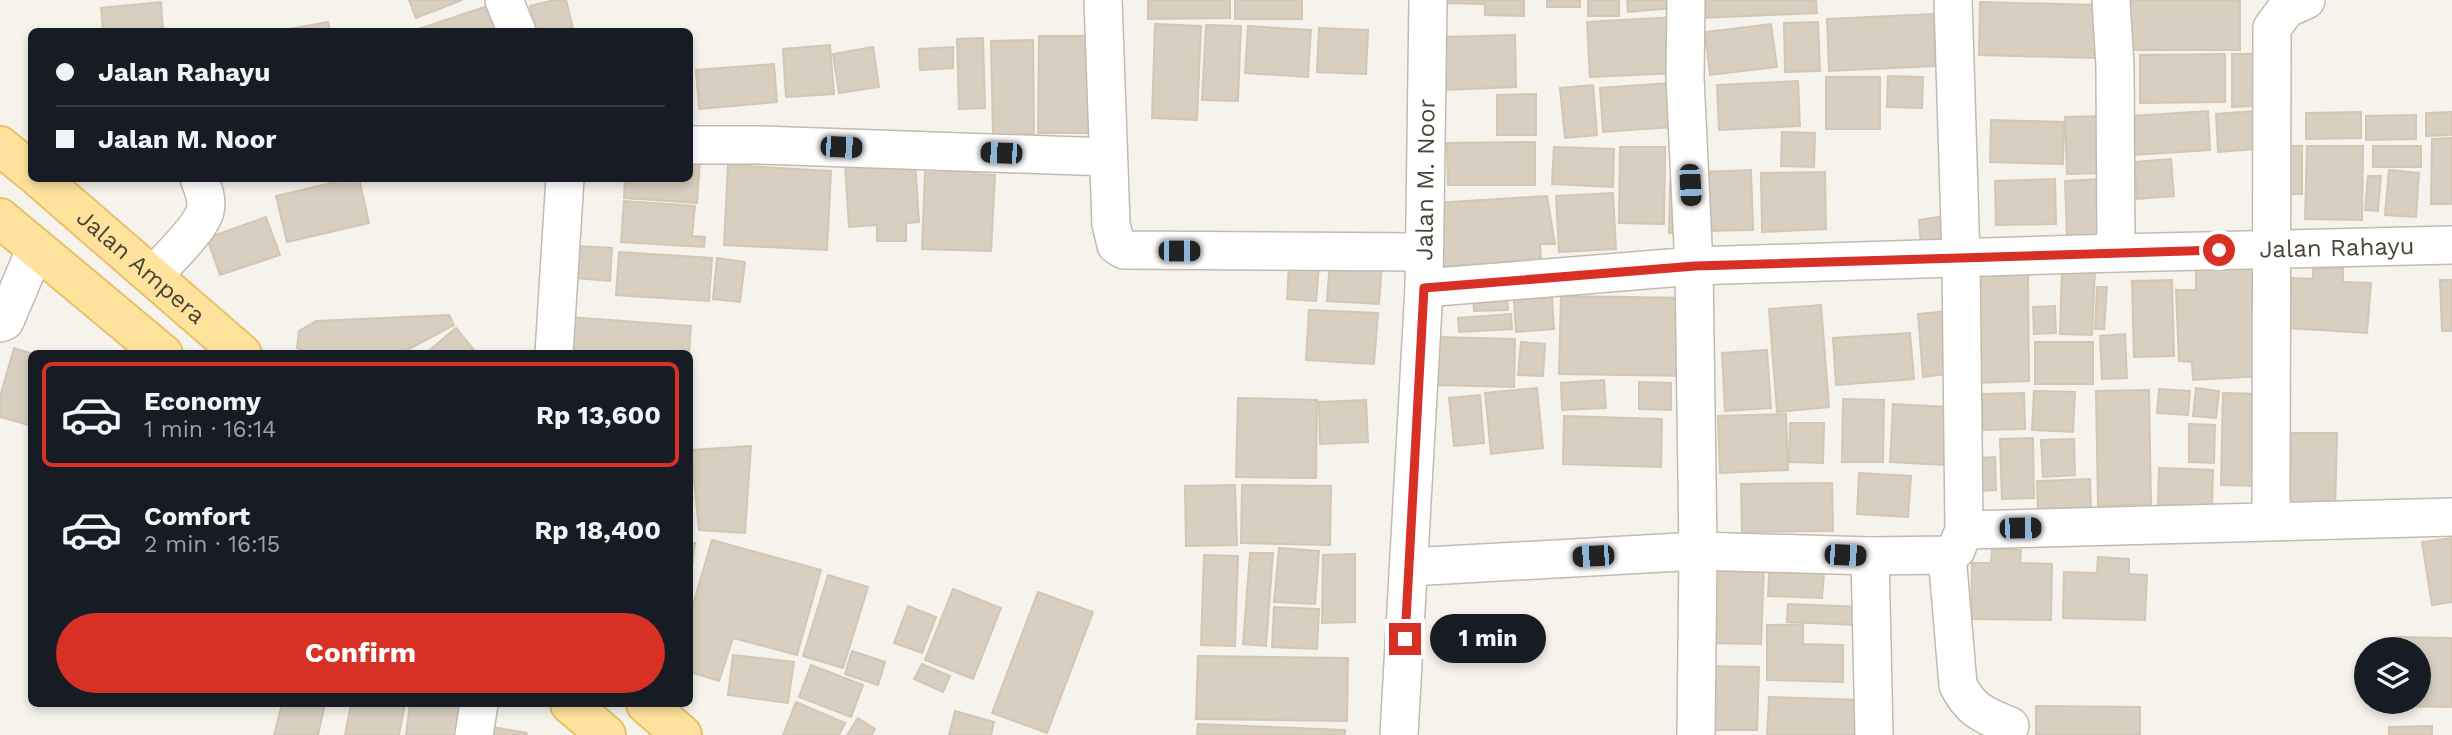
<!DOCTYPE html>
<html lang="en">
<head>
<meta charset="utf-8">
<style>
	:root { --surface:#171b24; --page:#20242c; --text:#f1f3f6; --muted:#9ea1a6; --line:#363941; --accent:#d93025 }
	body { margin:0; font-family:"Work Sans",sans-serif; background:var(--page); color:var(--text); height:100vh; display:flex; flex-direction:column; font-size:26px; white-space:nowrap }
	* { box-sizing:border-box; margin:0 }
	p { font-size:23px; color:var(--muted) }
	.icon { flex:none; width:38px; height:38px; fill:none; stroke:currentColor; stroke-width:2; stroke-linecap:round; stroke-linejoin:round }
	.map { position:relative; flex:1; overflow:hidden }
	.details { position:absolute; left:28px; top:350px; width:665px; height:357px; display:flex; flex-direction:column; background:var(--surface); border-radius:10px; box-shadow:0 4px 10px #0003 }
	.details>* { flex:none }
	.guide { position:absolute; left:28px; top:28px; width:665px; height:154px; border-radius:10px; box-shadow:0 4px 10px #0003; display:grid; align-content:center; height:154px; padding:0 28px; background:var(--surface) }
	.buttons { position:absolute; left:2354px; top:637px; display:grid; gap:14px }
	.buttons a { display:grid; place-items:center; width:77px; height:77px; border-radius:50%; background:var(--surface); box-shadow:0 4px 10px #0003; font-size:35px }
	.end { position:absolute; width:32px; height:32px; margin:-16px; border:9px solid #d93025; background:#fff; box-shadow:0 0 0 4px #fff }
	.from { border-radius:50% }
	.bubble { position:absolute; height:49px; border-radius:24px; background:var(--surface); box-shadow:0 4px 10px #0003; font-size:23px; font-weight:700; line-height:49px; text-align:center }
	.car { position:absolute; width:21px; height:42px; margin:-21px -10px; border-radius:9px; box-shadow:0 0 5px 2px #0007; background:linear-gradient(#222 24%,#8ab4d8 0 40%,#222 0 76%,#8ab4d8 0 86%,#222 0) }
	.guide b { display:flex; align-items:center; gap:24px; height:66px; font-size:26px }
	.guide b+b { border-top:2px solid var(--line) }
	.guide i { width:18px; height:18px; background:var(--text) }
	ul { padding:12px 0 0; list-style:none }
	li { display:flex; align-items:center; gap:21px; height:105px; margin:0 14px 10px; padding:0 14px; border:4px solid transparent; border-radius:10px }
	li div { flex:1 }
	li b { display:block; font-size:26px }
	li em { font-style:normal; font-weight:700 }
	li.active { border-color:var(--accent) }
	li>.icon { width:63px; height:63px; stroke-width:1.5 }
	.button { display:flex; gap:14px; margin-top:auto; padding:14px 28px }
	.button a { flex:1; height:80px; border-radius:42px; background:var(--accent); color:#fff; font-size:28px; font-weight:700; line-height:80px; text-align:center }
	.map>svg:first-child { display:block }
	.building { fill:#d8cfc1; stroke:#d3c7b4; stroke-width:2 }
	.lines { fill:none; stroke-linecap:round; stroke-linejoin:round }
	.street-casing { stroke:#c2bbae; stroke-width:40 }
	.primary-casing { stroke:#e6c16a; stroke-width:42 }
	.street { stroke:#fff; stroke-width:37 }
	.primary { stroke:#ffe39c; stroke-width:38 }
	.route { stroke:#d93025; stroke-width:9 }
	.labels { text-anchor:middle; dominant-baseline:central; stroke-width:7; stroke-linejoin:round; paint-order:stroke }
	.street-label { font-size:24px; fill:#4b4439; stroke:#fff }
</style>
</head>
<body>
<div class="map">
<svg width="2452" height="735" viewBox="0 0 2452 735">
	<rect width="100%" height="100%" fill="#f6f3ec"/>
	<!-- building -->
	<path class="building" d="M409,0H462L416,18Z
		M554,0H566L574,32H537L530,6Z
		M1148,0H1230V18L1148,19Z
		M1235,0H1302V19H1235Z
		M1443,0H1524V16L1485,15V4L1443,3Z
		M1547,0H1580V7H1547Z
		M1588,0H1619V16H1588Z
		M1627,0H1672L1673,8L1628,12Z
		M1703,0H1816L1817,13L1703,18Z
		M2129,0H2240V50H2130Z
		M161,2L163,32H103L101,8Z
		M1980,2L2097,5L2095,58L1979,55Z
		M487,6L495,32H416V30Z
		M1934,14L1935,66L1829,71L1827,19Z
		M1675,17L1677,73L1590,77L1587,22Z
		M328,22L330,32H274Z
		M1818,22L1820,71L1785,72L1784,23Z
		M1155,24L1201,26L1197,120L1152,118Z
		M1771,24L1777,67L1710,75L1705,32Z
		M1206,25L1241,26L1238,101L1202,100Z
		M1248,26L1311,30L1308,77L1245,73Z
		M1319,28L1368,30L1366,74L1317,72Z
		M1515,35L1516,87L1445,90L1444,37Z
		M1039,36H1096V133H1038Z
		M983,38L985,108L959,109L957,39Z
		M1033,40L1034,134L993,135L991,41Z
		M830,45L834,94L786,97L783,49Z
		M873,47L879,87L839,93L833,54Z
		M953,47V68L920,70L919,49Z
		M2225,54V102L2140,103V55Z
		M2232,54H2256L2255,106L2232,107Z
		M774,64L777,102L699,109L696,70Z
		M1888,76L1923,77L1922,108L1887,107Z
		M1826,77H1880V129H1826Z
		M1798,81L1800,126L1719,130L1717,85Z
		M1669,83L1672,127L1603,132L1600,88Z
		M1593,85L1597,135L1565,138L1560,88Z
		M1536,94V135H1497V95Z
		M2208,111L2210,150L2134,155L2131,116Z
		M2255,111L2257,149L2218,152L2216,114Z
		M2361,112V138L2306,139V113Z
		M2452,112V135L2426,136V113Z
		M2416,115V139L2366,140V116Z
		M2103,116L2105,173L2067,174L2065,117Z
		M1991,120L2064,122L2063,164L1990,162Z
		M1782,132L1815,133L1814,167L1781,166Z
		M2452,138V204H2431L2432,139Z
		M1535,142V185H1448L1447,143Z
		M2280,146H2302V194H2280Z
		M2307,146H2363L2362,220L2305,219Z
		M2373,146H2421V167H2373Z
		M1554,147L1614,149L1613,187L1552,184Z
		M1620,147H1665L1664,224L1619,223Z
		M974,156L976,174L995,175L991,251L922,249L925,172L934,173L932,161Z
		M2171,159L2174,196L2137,199L2135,162Z
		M915,160L919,222L906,223V241H877V225L849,227L845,164Z
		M690,161H700L697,203L624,198L625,178H690Z
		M728,165L831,171L827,250L724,245Z
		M1751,170L1753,230L1705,231L1703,172Z
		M2389,170L2419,173L2416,217L2385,215Z
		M1825,172L1826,229L1762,232L1761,173Z
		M2368,176H2381L2378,211L2365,210Z
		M353,178H359L369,223L287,242L276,196Z
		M2055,179L2056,224L1996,225L1995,181Z
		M2102,179L2104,234L2067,236L2065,181Z
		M1670,182L1683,183V234L1669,233Z
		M1613,193L1616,249L1559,252L1556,196Z
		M1547,196L1555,244H1540L1541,262L1433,267L1434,203Z
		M624,201L695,206L692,236L705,237L704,247L621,242Z
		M1945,216L1948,244L1921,247L1919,220Z
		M266,217L280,255L220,275L207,238Z
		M577,246L612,248L610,281L575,278Z
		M619,252L712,258L709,301L616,295Z
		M717,258L745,262L740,302L713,299Z
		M1330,260L1382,263L1379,304L1327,301Z
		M1289,265L1319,266L1316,301L1287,299Z
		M2196,265L2259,266L2263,376L2193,380L2192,362L2179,361L2176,290H2196Z
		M2062,268L2095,270L2092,335L2060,334Z
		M2343,268V282L2371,283L2367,333L2288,328L2292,278L2313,279V269Z
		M2028,273L2029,381L1978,383L1976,275Z
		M2172,280L2174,356L2134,357L2132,281Z
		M2440,280H2452V331H2442Z
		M1551,284L1554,329L1516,332L1513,287Z
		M2097,287H2107L2104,329H2095Z
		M1507,288L1508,310L1474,311L1473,290Z
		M1561,296L1691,298L1689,376L1559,374Z
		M1821,305L1829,407L1777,412L1769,309Z
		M2055,306L2056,333L2034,334L2033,307Z
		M1309,310L1378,313L1374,364L1306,360Z
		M1950,311L1956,373L1923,377L1918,314Z
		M1511,314L1512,329L1459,332L1458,318Z
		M449,315L454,325L400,354H311L297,348L299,331L316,321Z
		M569,317L691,326L689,354H566Z
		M456,328L474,350L470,354H425Z
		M1910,333L1914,379L1836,385L1833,338Z
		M2125,334L2127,378L2102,379L2100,336Z
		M1438,337L1515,339L1514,387L1437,385Z
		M1521,342L1545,344L1543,376L1518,375Z
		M2035,342H2093V384H2035Z
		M14,348L33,354L32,426L0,417V397Z
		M1767,350L1771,408L1725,411L1722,353Z
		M1604,380L1606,408L1562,410L1561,383Z
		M1639,382L1671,383V410L1639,409Z
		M1537,388L1543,448L1491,454L1485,393Z
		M2196,388L2219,391L2216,418L2193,416Z
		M2159,389L2190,391L2188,415L2157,413Z
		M2149,390L2151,504L2098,506L2096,391Z
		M2034,391L2075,392L2073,432L2032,430Z
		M2024,393L2025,429L1983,430L1982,394Z
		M2223,393L2263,394L2260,486L2221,485Z
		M1480,395L1484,443L1454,446L1449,398Z
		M1238,398L1317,400L1316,478L1236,477Z
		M1843,399L1884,400L1883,462H1842Z
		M1366,400L1368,442L1320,444L1319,402Z
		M1893,404L1949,407L1946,465L1890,462Z
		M1786,414L1788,470L1720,473L1718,416Z
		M1564,416L1662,419L1661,467L1563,464Z
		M1790,423H1824L1823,463L1789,462Z
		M2189,424L2215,425L2214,463L2189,462Z
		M2286,433H2337L2335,511L2284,510Z
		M2033,438L2034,498L2002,499L2000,439Z
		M2074,439L2075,475L2043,477L2041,440Z
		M751,446L745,533L699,530L691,450Z
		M1995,457L1996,490L1981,491L1980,458Z
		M2159,468L2213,470L2212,507L2158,505Z
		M1859,473L1911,476L1908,517L1857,514Z
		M2090,479L2091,509L2038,511L2037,481Z
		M1832,483L1833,531L1742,532L1741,484Z
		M1235,485L1237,545L1186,546L1185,486Z
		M1242,485L1331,486L1330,545L1241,543Z
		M2452,538V602L2432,605L2422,542Z
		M712,540L821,570L797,655L733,638L719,681L690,672V615Z
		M690,543H695L690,582Z
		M1279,548L1319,551L1315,604L1274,602Z
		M1992,549L2021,550L2020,563L2052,564L2051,620L1971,619L1972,563H1991Z
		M1250,553H1273L1266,646L1243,644Z
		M1355,554V622L1322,623L1323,555Z
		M1204,555L1238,556L1235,646L1201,645Z
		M1770,556L1825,559L1822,598L1768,596Z
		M2098,557L2129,559V574L2147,575L2145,620L2063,618L2064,572L2097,573Z
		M1712,565L1764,567L1761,644L1709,643Z
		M828,575L868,587L843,668L803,656Z
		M953,589L1001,608L973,679L925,660Z
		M1038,592L1093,612L1047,733L992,713Z
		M1788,604L1860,607L1859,625L1787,622Z
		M908,606L936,617L922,653L894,643Z
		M1274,607L1319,609L1317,649L1272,647Z
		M1803,624V644L1843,645V682L1767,680V625Z
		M2396,637L2452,638V707L2394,706V702H2418V649H2396Z
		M852,651L885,662L878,685L845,674Z
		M733,655L794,662L788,703L728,695Z
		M1198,656L1348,658L1347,721L1196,719Z
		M922,664L950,676L943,692L914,679Z
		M811,665L863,685L851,717L799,697Z
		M1701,666L1759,667L1757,730H1700Z
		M1769,697L1863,700L1862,735H1767Z
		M796,702L845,723L839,735H783Z
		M282,704H325L318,735H274Z
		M351,704H405L399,735H345Z
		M410,704H462L458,735H406Z
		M2036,706L2140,707V735H2036Z
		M955,711L994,722L991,735H949Z
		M858,718L875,729L872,735H847Z
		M1198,724L1345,730V735H1197Z
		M486,726L527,733L526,735H485Z
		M2432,726V735H2389V727Z"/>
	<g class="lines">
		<!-- street casing -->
		<g class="street-casing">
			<g id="street">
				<path d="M504,0L517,32"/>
				<path d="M1103,0L1111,224L1116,245L1124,250L1424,252"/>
				<path d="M1686,0L1685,78L1694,266L1698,551L1696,735"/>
				<path d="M2111,0L2115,66L2116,253"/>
				<path d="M690,145H760L1108,157"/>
				<path d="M154,275C166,261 201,228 205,211C208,200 203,188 199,178"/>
				<path id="s1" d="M1424,288L1694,266L2116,253L2452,245"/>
				<path d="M0,323L5,321L36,248"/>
				<path d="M554,354L565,178"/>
				<path d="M2271,520L2272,28L2286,9L2306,0"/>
				<path d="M1964,530L2452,517"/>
				<path d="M1947,555L1958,685C1971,711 1984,715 2010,726"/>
				<path d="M1870,556L1874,735"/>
				<path d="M1410,567L1698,551L1870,556L1947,555L1956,550L1964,530L1961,257L1953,0"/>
				<path d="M474,735L479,704"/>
				<path id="s2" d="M1399,735L1424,288L1428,0"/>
			</g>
		</g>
		<!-- primary casing -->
		<g class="primary-casing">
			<g id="primary">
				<path d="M0,146L32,172"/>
				<path id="s3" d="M39,178L242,354"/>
				<path d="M0,218L163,354"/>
				<path d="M570,704L606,735"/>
				<path d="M646,704L682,735"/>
			</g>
		</g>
		<!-- street -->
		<use href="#street" class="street"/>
		<!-- primary -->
		<use href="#primary" class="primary"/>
	</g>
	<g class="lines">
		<!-- route -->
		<path class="route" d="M1405,639L1424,288L1695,266L2219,250"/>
	</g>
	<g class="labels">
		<!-- street labels -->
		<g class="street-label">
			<text stroke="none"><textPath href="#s2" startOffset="556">Jalan M. Noor</textPath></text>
			<text stroke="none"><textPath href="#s1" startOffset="914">Jalan Rahayu</textPath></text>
			<text stroke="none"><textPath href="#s3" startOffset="135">Jalan Ampera</textPath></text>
		</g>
	</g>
</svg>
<div class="buttons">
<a><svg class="icon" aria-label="layers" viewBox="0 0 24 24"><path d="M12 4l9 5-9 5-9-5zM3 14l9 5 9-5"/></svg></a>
</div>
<i class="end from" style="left:2219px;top:250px"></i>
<i class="end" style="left:1405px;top:639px"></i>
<div class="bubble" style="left:1430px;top:614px;width:116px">1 min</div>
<i class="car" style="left:841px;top:147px;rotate:92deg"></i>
<i class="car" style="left:1001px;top:153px;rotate:272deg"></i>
<i class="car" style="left:1690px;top:185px;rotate:177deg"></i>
<i class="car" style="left:1179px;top:251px;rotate:90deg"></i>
<i class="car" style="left:2020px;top:528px;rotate:89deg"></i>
<i class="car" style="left:1845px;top:555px;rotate:92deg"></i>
<i class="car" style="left:1593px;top:556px;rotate:267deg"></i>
<div class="guide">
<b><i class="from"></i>Jalan Rahayu</b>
<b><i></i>Jalan M. Noor</b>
</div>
<section class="details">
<ul>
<li class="active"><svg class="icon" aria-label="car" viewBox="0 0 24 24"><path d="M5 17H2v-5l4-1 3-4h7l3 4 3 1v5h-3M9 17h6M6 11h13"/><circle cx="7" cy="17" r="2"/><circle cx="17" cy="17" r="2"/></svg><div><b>Economy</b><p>1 min · 16:14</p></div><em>Rp 13,600</em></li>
<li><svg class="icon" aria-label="car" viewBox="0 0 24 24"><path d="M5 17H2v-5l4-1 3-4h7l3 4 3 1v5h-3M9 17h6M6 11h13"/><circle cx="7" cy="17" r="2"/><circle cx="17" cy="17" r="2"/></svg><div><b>Comfort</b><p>2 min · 16:15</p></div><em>Rp 18,400</em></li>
</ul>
<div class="button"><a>Confirm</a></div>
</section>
</div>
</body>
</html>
